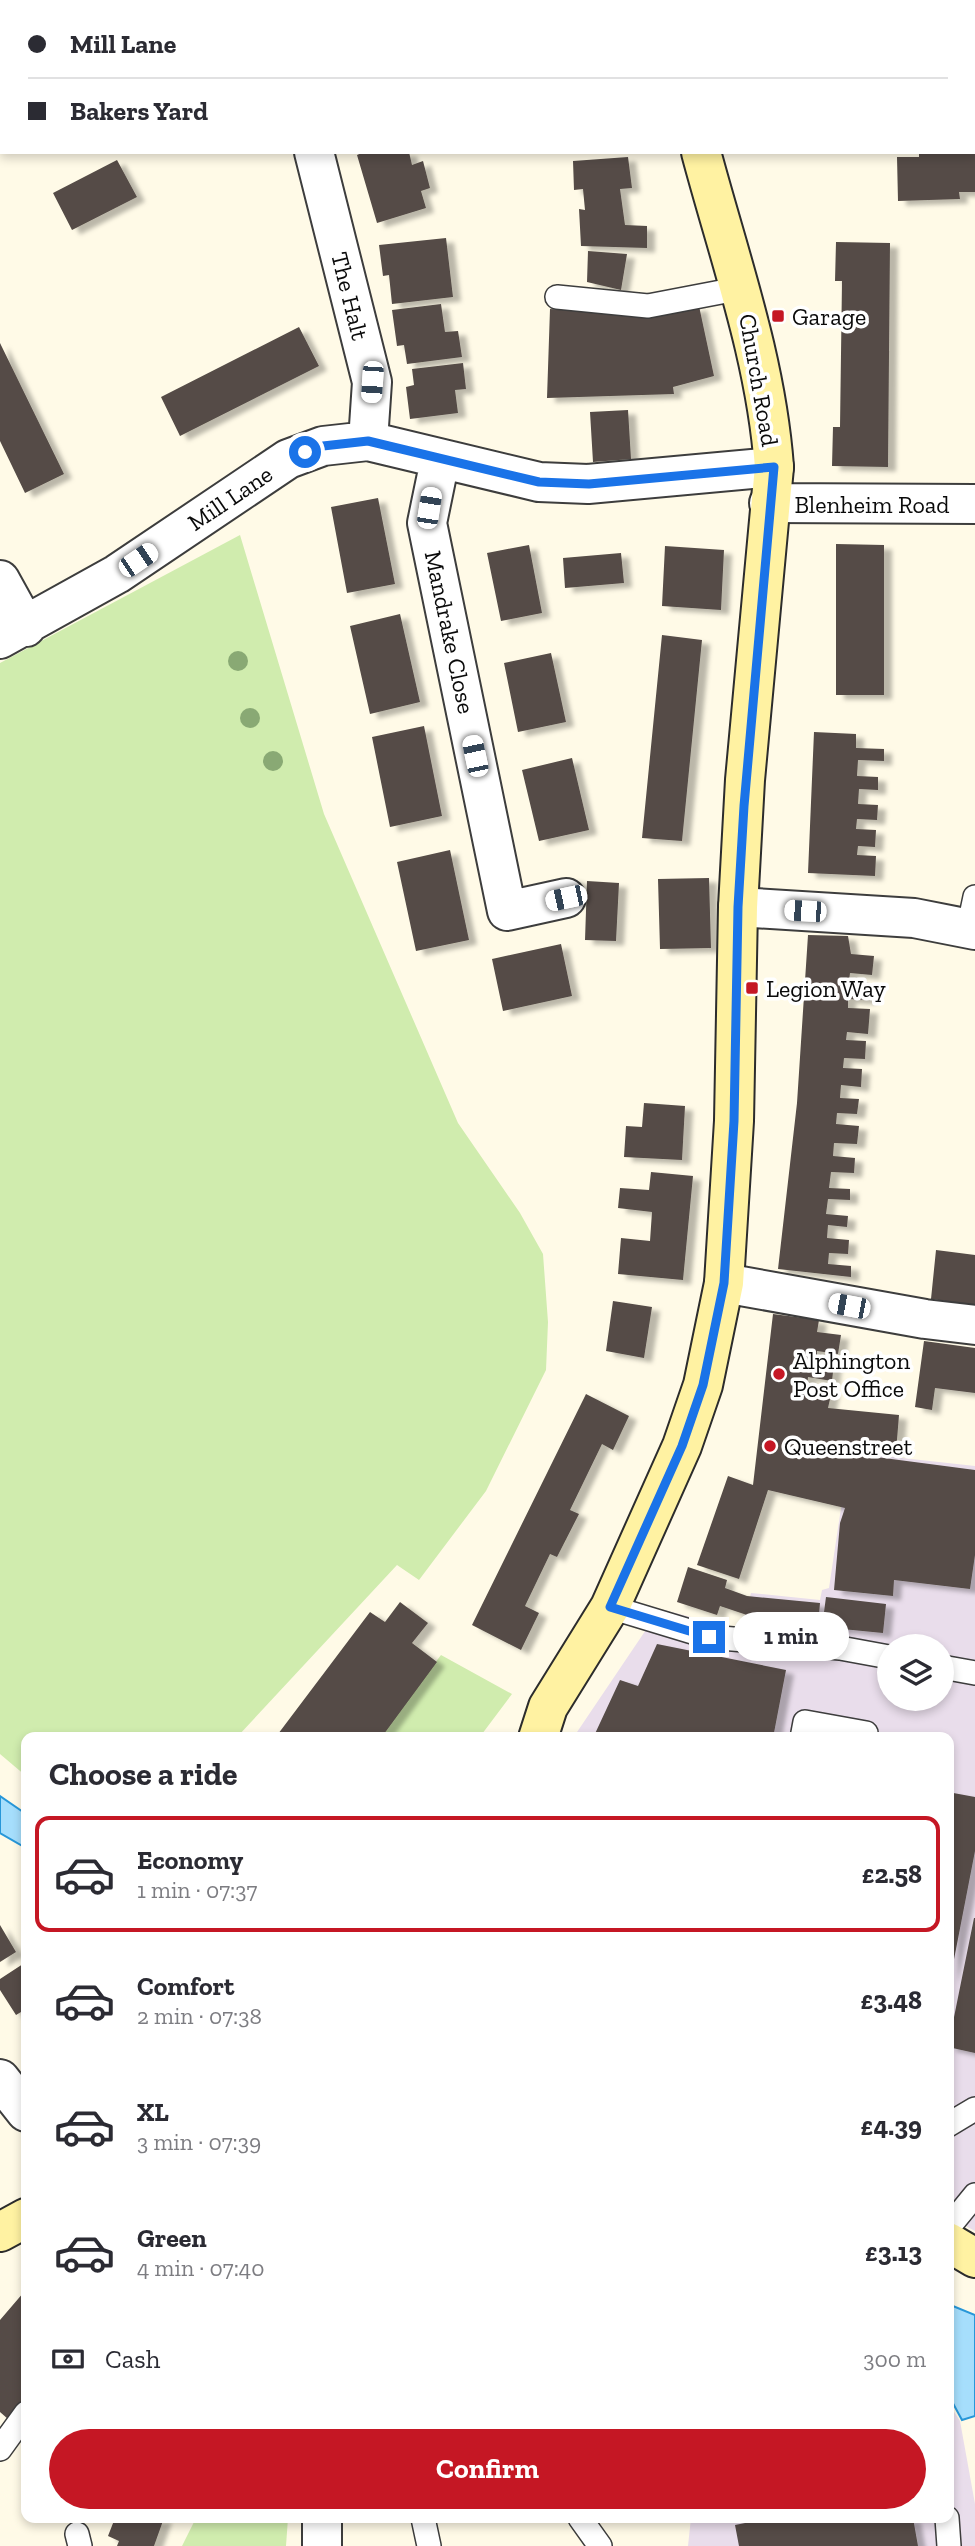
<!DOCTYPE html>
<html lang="en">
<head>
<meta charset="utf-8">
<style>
	:root { --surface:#fff; --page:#f2f2f3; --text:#2b2b33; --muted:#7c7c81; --line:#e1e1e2; --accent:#c51724 }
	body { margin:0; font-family:"Zilla Slab",serif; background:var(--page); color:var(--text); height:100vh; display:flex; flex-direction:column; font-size:26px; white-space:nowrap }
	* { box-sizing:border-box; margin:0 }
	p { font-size:23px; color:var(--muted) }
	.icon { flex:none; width:38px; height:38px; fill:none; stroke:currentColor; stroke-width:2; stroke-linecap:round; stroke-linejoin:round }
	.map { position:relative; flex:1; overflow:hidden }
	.details { position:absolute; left:21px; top:1732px; width:933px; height:791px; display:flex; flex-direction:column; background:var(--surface); border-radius:14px; box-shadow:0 4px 10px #0003 }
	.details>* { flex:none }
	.guide { position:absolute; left:0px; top:0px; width:976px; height:154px; box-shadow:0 4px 10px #0003; display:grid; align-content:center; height:154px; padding:0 28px; background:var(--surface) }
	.fabs { position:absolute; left:877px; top:1634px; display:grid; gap:14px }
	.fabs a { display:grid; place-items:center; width:77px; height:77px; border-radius:50%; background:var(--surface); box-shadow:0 4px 10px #0003; font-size:35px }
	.end { position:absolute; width:32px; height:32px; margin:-16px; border:9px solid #1a73e8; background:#fff; box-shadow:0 0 0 4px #fff }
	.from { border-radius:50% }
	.bubble { position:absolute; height:49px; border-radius:24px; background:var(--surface); box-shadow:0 4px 10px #0003; font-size:23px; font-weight:700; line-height:49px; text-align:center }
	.car { position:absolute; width:21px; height:42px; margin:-21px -10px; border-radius:9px; box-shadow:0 0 5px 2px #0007; background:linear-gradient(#fff 24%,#345 0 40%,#fff 0 76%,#345 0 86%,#fff 0) }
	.guide b { display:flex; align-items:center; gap:24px; height:66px; font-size:26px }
	.guide b+b { border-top:2px solid var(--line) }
	.guide i { width:18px; height:18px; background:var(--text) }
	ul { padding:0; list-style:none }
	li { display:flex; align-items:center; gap:21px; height:116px; margin:0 14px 10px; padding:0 14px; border:4px solid transparent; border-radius:14px }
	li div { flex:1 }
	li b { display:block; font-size:26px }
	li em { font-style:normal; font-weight:700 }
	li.active { border-color:var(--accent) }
	li>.icon { width:63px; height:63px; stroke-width:1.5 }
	h2 { padding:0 28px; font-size:32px; line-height:84px }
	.pay { display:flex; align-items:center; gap:18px; height:77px; padding:0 28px; font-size:26px }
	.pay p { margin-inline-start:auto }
	.button { display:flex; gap:14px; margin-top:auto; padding:14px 28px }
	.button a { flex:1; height:80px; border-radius:42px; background:var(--accent); color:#fff; font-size:28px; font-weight:700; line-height:80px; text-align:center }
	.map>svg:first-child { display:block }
	.industrial { fill:#e9ddeb; fill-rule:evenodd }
	.green { fill:#d0ecae }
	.water { fill:#a6defc; stroke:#2797d9; stroke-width:2 }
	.building { fill:#544b46; filter:url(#shadow) }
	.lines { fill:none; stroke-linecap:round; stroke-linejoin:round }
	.lane-casing { stroke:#3d3d3d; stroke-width:26 }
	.street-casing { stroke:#3d3d3d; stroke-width:42 }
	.secondary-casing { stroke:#2c2c2c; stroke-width:42 }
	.lane { stroke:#fff; stroke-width:23 }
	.street { stroke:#fff; stroke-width:38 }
	.secondary { stroke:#fff2a2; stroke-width:38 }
	.tree { fill:#89a974 }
	.route { stroke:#1a73e8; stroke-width:9 }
	.poi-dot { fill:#c51724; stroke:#fff; stroke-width:2.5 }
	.labels { text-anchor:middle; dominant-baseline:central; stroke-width:7; stroke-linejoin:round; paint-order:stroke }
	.street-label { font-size:24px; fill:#0a0a0a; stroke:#fff }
	.poi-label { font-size:24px; fill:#0a0a0a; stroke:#fff; text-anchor:start }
</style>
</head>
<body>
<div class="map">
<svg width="975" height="2546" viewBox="0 0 975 2546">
	<defs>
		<filter id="shadow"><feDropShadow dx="8" dy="4.5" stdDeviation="2" flood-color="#0004"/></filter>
	</defs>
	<rect width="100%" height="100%" fill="#fffae7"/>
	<!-- industrial -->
	<path class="industrial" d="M857,1453L975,1466V2231L949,2217L948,1738H573L660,1609L741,1630L751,1593L820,1600L822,1590L829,1588L841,1508ZM889,1647H942V1699H889Z
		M949,2404L960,2421L975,2504V2546H688L691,2518H948Z"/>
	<!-- green -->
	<path class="green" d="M240,535L324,814L458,1123L520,1213L543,1254L548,1322L546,1370L486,1491L419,1580L397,1565L238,1736L240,1738H26V1776L0,1754V663Z
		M441,1655L512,1694L479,1738H378Z
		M196,2518H288L286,2546H182Z"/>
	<!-- water -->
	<path class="water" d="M0,1796L26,1814V1848L0,1833Z
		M948,2304L975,2315V2416L962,2420L949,2396Z"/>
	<!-- building -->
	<path class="building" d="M364,152H409L412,165L423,161L430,188L421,191L426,208L377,223L357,155Z
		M919,152H975V192H959L960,199L898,201L897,157H919Z
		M628,157L632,188L620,189L625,225L647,226V248L581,246L579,209L585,210L583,189L574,190L573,161Z
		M117,160L137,197L72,230L53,193Z
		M446,238L453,297L392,304L389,275L383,276L379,245Z
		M836,242L890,243L888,467L832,466L833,427H840L842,281H835Z
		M588,251L627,254L621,290L587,282Z
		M441,304L445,332L458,331L462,357L407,364L404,345L397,346L392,310Z
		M699,306L714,376L673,387L674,394L547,398L550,309L658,315Z
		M299,327L319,366L180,436L161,397Z
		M0,343L64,474L25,493L0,441Z
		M463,363L466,389L455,390L458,413L410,419L406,387L414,385L412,369Z
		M628,410L631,459L593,462L590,412Z
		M378,498L395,584L347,593L331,507Z
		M836,544L884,545V695H836Z
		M529,545L542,613L501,621L487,553Z
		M665,546L724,550L721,610L662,606Z
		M621,553L624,583L565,588L563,558Z
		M400,614L420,702L370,714L350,626Z
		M662,635L702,640L682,841L642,838Z
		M551,653L566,722L518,732L504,663Z
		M424,726L442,816L390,827L372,737Z
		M814,732L856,734V748L884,749V761L858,760L857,776L878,777V790L859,789L858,804L878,805L877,820L857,819L856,829L876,830L875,847L858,846L857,855L876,856L875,876L808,873Z
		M572,758L589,830L539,841L522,770Z
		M450,850L469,940L416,951L397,862Z
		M709,878L711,948L660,949L658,879Z
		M587,881L619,883L616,941L585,940Z
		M808,935L848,936L851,954L874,956L872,975L850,973L849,981L870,983L869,1000L848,999V1008L870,1009L868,1034L847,1032L846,1040L866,1041L865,1059L844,1058L843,1068L862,1069L861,1087L841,1085L840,1098L859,1099L857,1114L837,1113L836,1124L859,1126L857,1144L834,1143L833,1156L855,1158L854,1173L831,1172L829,1188L850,1189V1200L828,1199L826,1214L848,1216L847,1227L828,1225L827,1238L849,1240L848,1254L829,1253L828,1264L851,1266V1277L778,1269L797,1103Z
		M561,944L572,996L503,1011L492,959Z
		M644,1103L685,1106L682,1160L624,1157L626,1126L642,1127Z
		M651,1172L693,1176L683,1280L618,1274L621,1238L650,1241L652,1212L618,1208L620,1188L649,1190Z
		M936,1250L975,1255V1305L931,1299Z
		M613,1301L652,1307L644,1358L606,1351Z
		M773,1314L819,1320L817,1332L841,1335L838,1354L817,1351V1360L834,1363L832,1381L808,1377L807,1387L832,1390L828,1408L899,1415L896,1452L862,1450L861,1455L975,1470V1555L970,1589L894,1580L893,1596L834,1590L840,1523L845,1508L768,1490L739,1579L697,1565L728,1476L753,1485Z
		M924,1341L975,1348V1393L935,1388L932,1410L915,1407Z
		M586,1394L629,1416L613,1450L602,1444L570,1510L579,1514L557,1557L550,1554L525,1606L539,1613L521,1650L472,1625Z
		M688,1567L727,1580L725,1588L747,1596L820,1603L818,1626L756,1618L720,1606L717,1615L677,1602Z
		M826,1597L886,1604L883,1633L822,1627Z
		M400,1602L428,1623L412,1643L437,1662L381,1738H275L370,1612L385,1622Z
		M657,1644L786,1670L773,1738H593L620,1680L638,1686Z
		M948,1792L975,1797V1851L950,1980Z
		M974,1918H975V2053L948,2047Z
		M0,1925L16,1952L0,1962Z
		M26,1962V2009L16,2015L0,1990V1979Z
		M24,2292L26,2397L8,2419L0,2412V2320Z
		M115,2518H164L154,2546H117L119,2541L108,2536Z
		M771,2518H913L918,2546H739L735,2525Z"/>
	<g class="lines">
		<!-- lane casing -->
		<g class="lane-casing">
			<path id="lane" d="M557,297L648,306L742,288
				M968,930L975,897
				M610,1607L709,1637L840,1648L889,1657
				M942,1667L975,1673
				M802,1738L805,1722L866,1733L865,1738
				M948,2125L975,2109
				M948,2228L975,2195
				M0,2449L26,2413
				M423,2518L429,2546
				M580,2518L600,2546
				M947,2518L949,2546
				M77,2534L80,2546"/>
		</g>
		<!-- street casing -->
		<g class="street-casing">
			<path id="street" d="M975,81V82
				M0,118L2,117
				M314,152L372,382L368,441
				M440,460L427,523L507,911L566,898
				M769,503L975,504
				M0,580L26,627
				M0,639L117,574L288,459L323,446L368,441L539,482L588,484L774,467
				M738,907L914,918L975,930
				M724,1283L925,1319L975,1325
				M0,2079L26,2112
				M322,2518V2546"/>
		</g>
		<!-- secondary casing -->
		<g class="secondary-casing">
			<path id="secondary" d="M665,0L666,2
				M538,1738L548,1707L610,1607L682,1446L703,1385L724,1283L734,1121L738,907L745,780L774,467C766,358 729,257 701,152
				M0,2232L26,2218
				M948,2242L975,2258"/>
		</g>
		<!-- lane -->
		<use href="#lane" class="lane"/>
		<!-- street -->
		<use href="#street" class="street"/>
		<!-- secondary -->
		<use href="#secondary" class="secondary"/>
	</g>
	<!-- trees -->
	<g class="tree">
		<circle cx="238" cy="661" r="10"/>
		<circle cx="250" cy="718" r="10"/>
		<circle cx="273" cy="761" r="10"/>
	</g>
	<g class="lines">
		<!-- route -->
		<path class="route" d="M305,452L323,446L368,441L539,482L589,484L774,467L744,806L738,907L734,1121L724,1283L703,1385L682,1446L610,1607L709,1637"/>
	</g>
	<!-- markers -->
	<g class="poi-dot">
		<rect x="771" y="309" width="14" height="14" rx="3.5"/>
		<rect x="745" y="981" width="14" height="14" rx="3.5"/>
		<circle cx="779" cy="1374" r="7"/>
		<circle cx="770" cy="1446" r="7"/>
	</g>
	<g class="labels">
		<!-- street labels -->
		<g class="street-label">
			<text transform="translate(350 296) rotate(76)">The Halt</text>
			<text transform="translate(759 380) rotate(80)">Church Road</text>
			<text transform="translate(230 498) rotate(-34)">Mill Lane</text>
			<text x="872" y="504">Blenheim Road</text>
			<text transform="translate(450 632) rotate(78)">Mandrake Close</text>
		</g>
		<!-- poi labels -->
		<g class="poi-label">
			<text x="792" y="316">Garage</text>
			<text x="766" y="988">Legion Way</text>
			<text x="793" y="1360">Alphington<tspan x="793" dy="28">Post Office</tspan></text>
			<text x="784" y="1446">Queenstreet</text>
		</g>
	</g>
</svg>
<div class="fabs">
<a><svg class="icon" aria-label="layers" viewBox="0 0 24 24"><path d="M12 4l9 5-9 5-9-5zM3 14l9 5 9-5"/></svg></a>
</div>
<i class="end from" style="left:305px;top:452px"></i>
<i class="end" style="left:709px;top:1637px"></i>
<div class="bubble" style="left:733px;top:1612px;width:116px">1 min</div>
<i class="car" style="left:372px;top:382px;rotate:184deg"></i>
<i class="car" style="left:429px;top:508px;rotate:9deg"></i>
<i class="car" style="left:138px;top:560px;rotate:56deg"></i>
<i class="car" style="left:475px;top:756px;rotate:348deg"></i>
<i class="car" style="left:566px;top:898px;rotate:258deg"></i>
<i class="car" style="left:805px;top:911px;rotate:273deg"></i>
<i class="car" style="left:849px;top:1306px;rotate:281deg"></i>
<div class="guide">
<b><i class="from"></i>Mill Lane</b>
<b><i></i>Bakers Yard</b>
</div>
<section class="details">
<h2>Choose a ride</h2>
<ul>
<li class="active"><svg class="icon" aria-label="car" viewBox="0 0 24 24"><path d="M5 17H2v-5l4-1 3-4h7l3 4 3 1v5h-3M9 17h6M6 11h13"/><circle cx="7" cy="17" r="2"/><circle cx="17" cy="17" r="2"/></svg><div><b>Economy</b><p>1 min · 07:37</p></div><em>£2.58</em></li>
<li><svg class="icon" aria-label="car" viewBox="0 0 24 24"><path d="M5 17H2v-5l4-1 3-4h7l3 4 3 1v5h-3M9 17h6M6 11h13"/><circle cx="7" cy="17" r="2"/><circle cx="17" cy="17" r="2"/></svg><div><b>Comfort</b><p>2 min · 07:38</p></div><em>£3.48</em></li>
<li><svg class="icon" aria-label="car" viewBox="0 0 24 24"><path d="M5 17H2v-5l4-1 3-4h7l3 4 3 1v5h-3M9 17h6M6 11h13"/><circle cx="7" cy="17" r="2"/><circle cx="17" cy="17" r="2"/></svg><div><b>XL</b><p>3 min · 07:39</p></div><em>£4.39</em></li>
<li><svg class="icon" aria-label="car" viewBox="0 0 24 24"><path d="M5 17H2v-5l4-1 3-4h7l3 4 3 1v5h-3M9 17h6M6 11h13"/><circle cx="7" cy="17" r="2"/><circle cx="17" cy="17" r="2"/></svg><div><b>Green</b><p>4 min · 07:40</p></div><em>£3.13</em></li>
</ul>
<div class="pay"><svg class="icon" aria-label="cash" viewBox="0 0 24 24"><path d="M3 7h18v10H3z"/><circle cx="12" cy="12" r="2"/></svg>Cash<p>300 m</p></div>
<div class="button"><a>Confirm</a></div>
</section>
</div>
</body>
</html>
